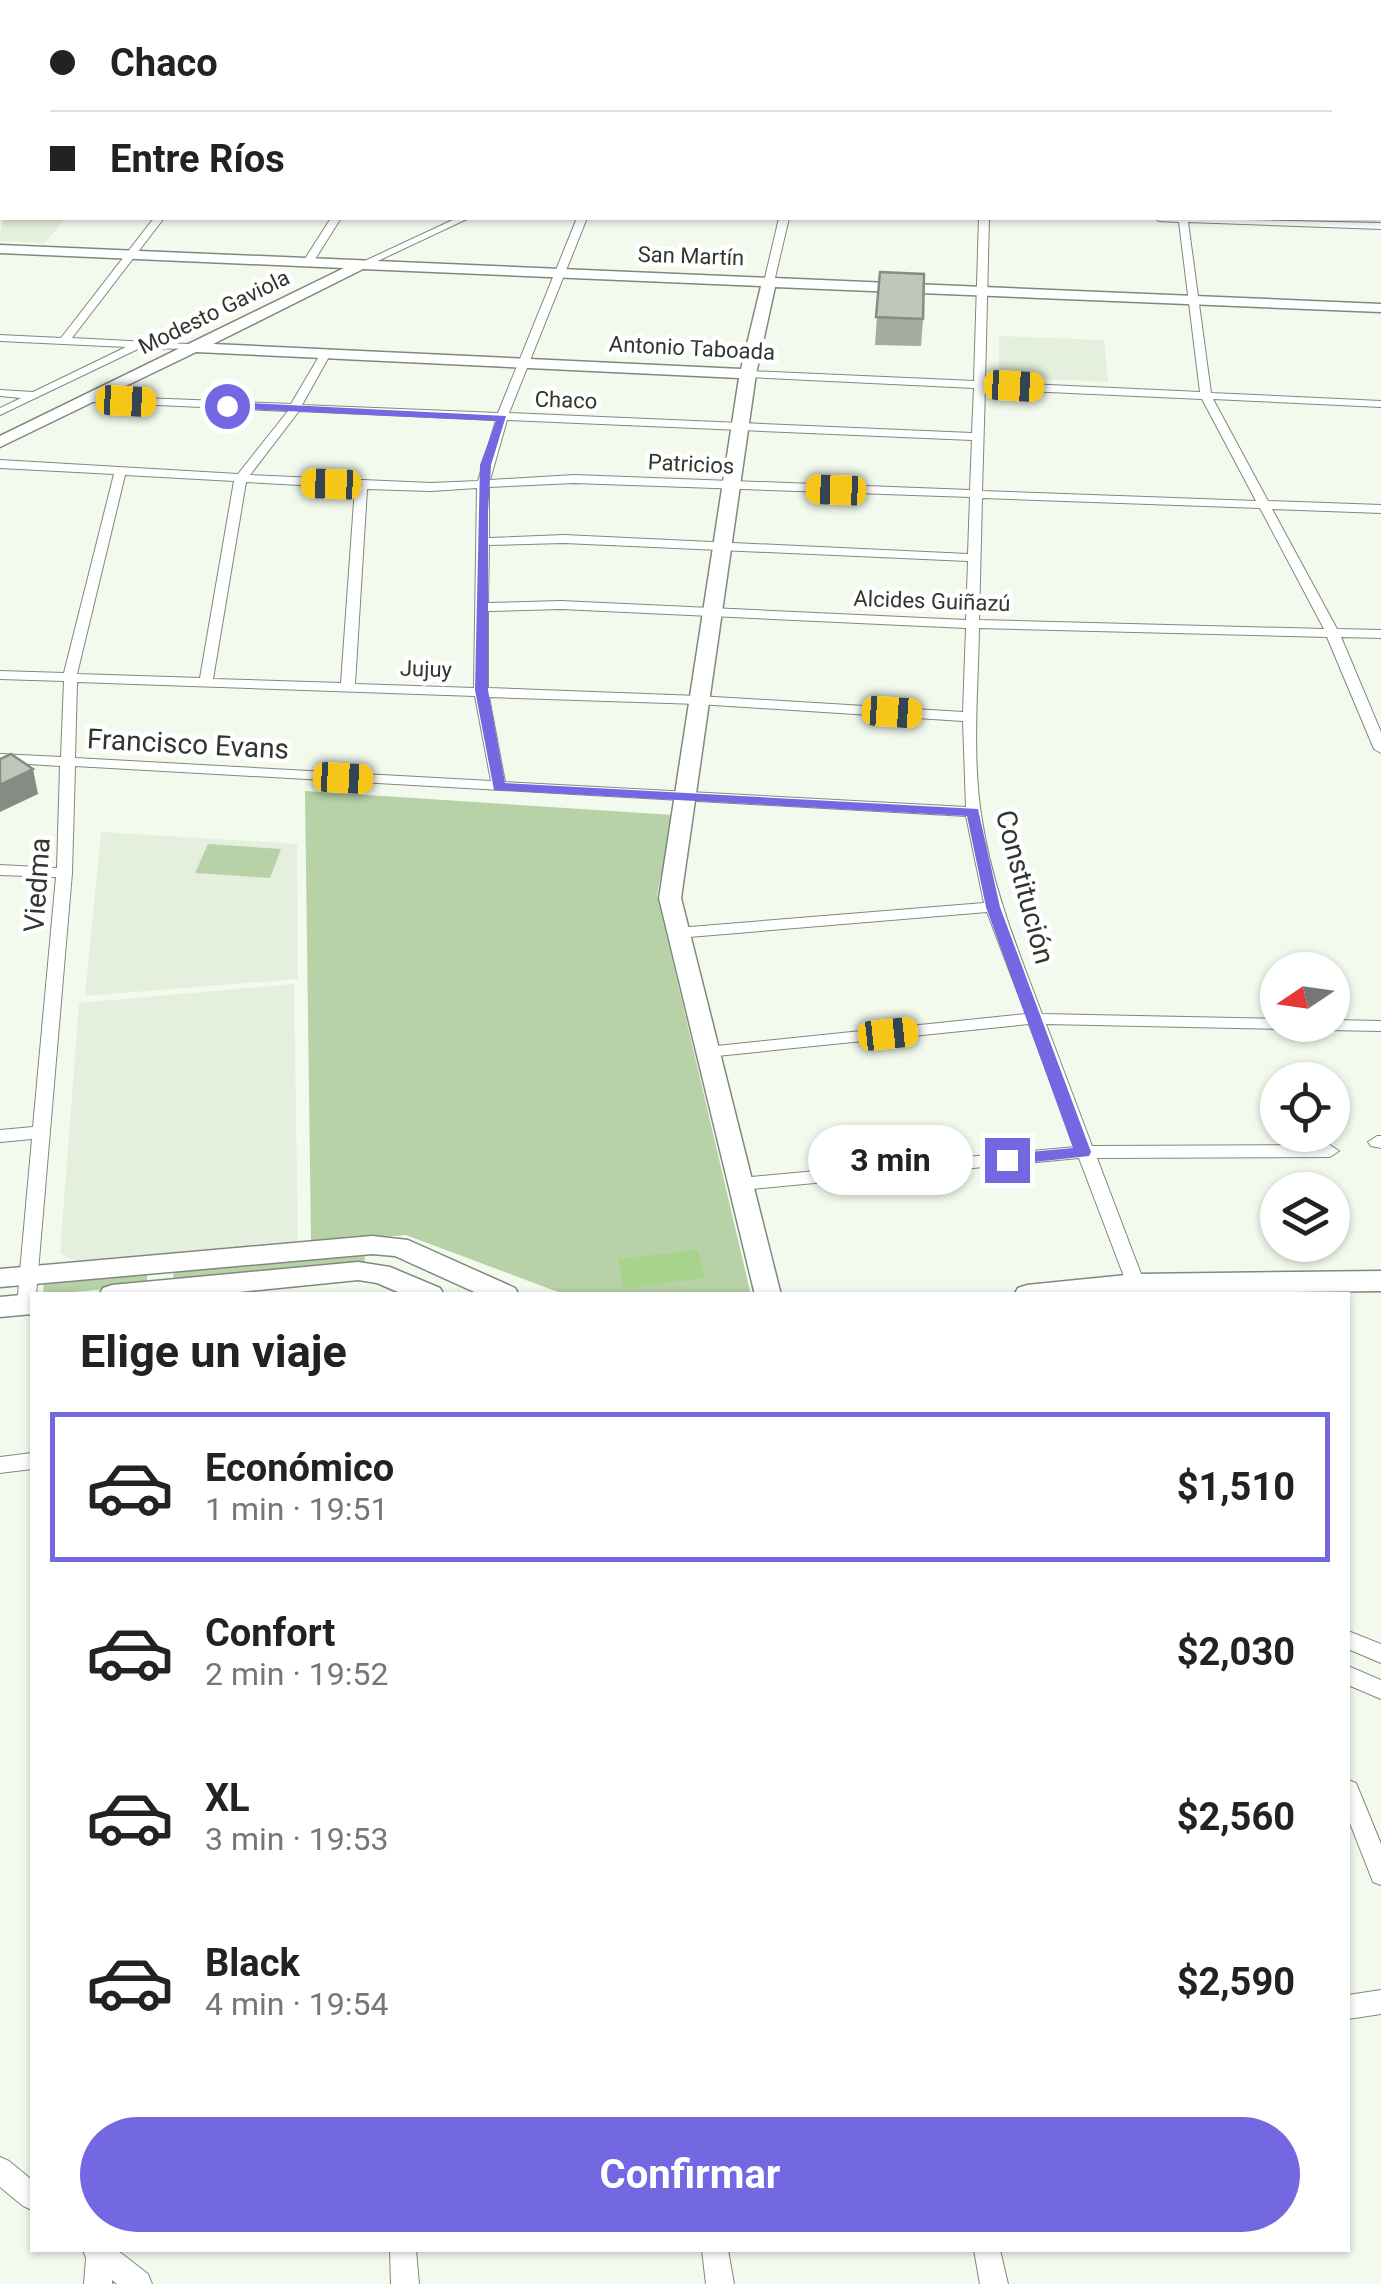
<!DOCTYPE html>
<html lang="es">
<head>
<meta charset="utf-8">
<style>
	:root { --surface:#fff; --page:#f6f6f6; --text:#222; --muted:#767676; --line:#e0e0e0; --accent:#7467e2 }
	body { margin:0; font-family:Roboto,sans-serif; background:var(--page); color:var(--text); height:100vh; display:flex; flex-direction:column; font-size:38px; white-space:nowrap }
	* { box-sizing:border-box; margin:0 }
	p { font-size:32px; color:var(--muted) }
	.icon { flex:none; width:55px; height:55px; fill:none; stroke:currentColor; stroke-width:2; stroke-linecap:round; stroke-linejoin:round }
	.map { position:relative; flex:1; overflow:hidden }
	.drawer { position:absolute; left:30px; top:1292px; width:1320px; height:960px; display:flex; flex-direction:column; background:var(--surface); border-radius:0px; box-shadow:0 2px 8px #0004 }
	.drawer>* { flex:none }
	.top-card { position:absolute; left:0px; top:0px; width:1382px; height:220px; box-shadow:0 2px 8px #0004; display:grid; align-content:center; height:220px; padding:0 50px; background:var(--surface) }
	.needle { width:65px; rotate:257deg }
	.buttons { position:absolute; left:1260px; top:952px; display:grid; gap:20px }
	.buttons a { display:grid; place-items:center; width:90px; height:90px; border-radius:50%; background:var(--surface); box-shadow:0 2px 8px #0004; font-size:50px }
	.end { position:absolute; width:45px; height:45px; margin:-22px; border:12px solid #7467e2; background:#fff; box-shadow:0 0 0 5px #fff }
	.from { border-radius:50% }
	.bubble { position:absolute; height:70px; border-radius:35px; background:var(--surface); box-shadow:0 2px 8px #0004; font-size:32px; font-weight:700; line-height:70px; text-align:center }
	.car { position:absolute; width:30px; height:60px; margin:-30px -15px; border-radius:12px; box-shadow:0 0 8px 2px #0007; background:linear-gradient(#f5c518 24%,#345 0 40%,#f5c518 0 76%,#345 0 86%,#f5c518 0) }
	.top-card b { display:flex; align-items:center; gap:35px; height:95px; font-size:38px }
	.top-card b+b { border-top:2px solid var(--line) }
	.top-card i { width:25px; height:25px; background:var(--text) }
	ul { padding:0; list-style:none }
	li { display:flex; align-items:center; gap:30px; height:150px; margin:0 20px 15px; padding:0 30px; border:5px solid transparent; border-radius:0px }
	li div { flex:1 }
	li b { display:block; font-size:38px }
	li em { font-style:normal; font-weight:700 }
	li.selected { border-color:var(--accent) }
	li>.icon { width:90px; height:90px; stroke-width:1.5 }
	h2 { padding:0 50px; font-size:45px; line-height:120px }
	.primary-button { display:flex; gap:20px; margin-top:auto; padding:20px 50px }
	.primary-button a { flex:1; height:115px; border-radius:60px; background:var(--accent); color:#fff; font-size:40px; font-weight:700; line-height:115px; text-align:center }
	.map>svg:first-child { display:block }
	.built { fill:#e4f0dd }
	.green { fill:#b7d2a7 }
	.water { fill:#a8d38d }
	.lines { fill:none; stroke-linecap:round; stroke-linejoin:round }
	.street-casing { stroke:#81887d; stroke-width:2 }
	.secondary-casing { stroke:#81887d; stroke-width:3 }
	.primary-casing { stroke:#81887d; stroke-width:2 }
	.street { fill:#fff; fill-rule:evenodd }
	.secondary { fill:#fff; fill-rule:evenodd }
	.primary { fill:#fff; fill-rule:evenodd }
	.wall { fill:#a4aba1 }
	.shaded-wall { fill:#868b83 }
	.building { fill:#bfc7bb; stroke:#868b83; stroke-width:2.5 }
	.route { fill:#7467e2 }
	.labels { text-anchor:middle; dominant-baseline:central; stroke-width:9; stroke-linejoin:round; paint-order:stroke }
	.far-street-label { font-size:22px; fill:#323530; stroke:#fff }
	.street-label { font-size:28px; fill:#323530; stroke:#fff }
</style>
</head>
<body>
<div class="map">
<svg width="1381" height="2284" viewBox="0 0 1381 2284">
	<rect width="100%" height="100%" fill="#f2faee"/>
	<!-- built -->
	<path class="built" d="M2,213V218H66L45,243L0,241Z
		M999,336L1104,340L1108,382L999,377Z
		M101,832L297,844L298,979L85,996Z
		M294,984L298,1243L75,1262L60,1253L79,1003Z"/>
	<!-- green -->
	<path class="green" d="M305,791L673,815L657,895L751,1295H566L406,1235L311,1243Z
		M208,844L281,849L270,878L195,873Z
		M364,1250L365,1263L173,1281L174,1268Z
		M147,1272V1285L43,1295L44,1281Z"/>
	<!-- water -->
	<path class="water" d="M698,1250L705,1278L624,1288L618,1259Z"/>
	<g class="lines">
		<!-- street casing -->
		<g class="street-casing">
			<path id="street" d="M29,0H94L97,2H26Z
				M897,0H977L980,2H906Z
				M1154,0H1162V2H1154Z
				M1380,54H1381V58H1380Z
				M0,83L2,84V88L0,89Z
				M1380,88H1381V94H1380Z
				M1381,114V120L1380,121V115Z
				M0,125H2V131H0Z
				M1380,144H1381V150H1380Z
				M2,193V200L0,201V194Z
				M1380,198H1381V207H1380Z
				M154,218H164L72,338L188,344L192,345V349L140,348L0,415V408L21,398L0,396V390L33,392L126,347L0,341V335L61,338Z
				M331,218H341L312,264H304L303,262Z
				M457,218H469L365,267L356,265Z
				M577,218H587L509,413L972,433L974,388L748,377L742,374L748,371L974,381L979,218H989L985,382L1200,392L1179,222L1159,221L1154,218L1381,223V229L1188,222L1211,393L1381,401V407L1213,399L1268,501L1381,505V513L1272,509L1337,629L1381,630V638L1341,637L1381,732V753L1374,749L1327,637L979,628C978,687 972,756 981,814C991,884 1017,948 1042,1014L1278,1019V1025H1286L1278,1029L1046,1024L1092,1146L1330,1145L1339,1151L1330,1157L1097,1158L1149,1295H1131L1079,1158L741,1190L735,1188L732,1184L735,1180L741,1178L1075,1147L1029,1024L707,1057L699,1052L707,1047L1026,1014L987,912L677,938L669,933L677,928L984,903L966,816L75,766L72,873L36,1295H32V1310H19L17,1305L32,1139L0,1142V1130L33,1127L56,877L0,875V865L57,868L60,766L0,762V754L61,757L64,681L0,679V671L64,673L114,474L0,468V460L238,474L288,411L93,402L87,399L93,396L291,404L321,353L326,350L331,353L302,405L498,413ZM985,389L1202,399L1256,501L982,491ZM299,411L496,420L478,481L431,483L250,475ZM507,420L972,440L970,490L574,475L490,480ZM125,475L234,481L200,678L77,674ZM246,482L355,488L341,683L213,679ZM574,483L970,497L968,554L564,535L489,538V487ZM477,488L474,688L355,684L367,489L431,491ZM982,498L1260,508L1324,629L979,620ZM564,543L968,561L966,620L561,601L488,603L489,545ZM561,609L966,628L963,712L698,696L488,688V611ZM77,682L475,696L491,781L75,758ZM489,697L698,704L963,721L966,807L505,782Z
				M779,218H789L774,282L769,285L764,282Z
				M1332,1020L1381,1021V1031L1327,1030L1319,1025H1332Z
				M1377,1136H1381V1148L1371,1146L1368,1142Z
				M32,1453V1469L0,1473V1457Z
				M1348,1631L1381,1644V1663L1348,1649Z
				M1348,1666L1381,1680V1699L1348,1685Z
				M1348,1780L1356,1783L1381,1844V1885L1373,1882L1348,1818Z
				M1381,1990V2014L1348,2019V1995Z
				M0,2157L9,2161L32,2180V2210L23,2206L0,2187Z
				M83,2250H117L148,2274L152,2284H117L112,2280V2284H84L86,2258Z
				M390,2250H416L419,2284H391Z
				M702,2250H728L734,2284H706Z
				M974,2250H1000L1008,2284H980Z"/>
		</g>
		<!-- secondary casing -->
		<g class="secondary-casing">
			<path id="secondary" d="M0,245L1381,304V312L775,287L756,374L681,898L781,1295H755L659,898L739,378L196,352L0,447V436L344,268L0,253ZM363,269L761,286L741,369L213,344Z
				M372,1236L408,1240L515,1288L519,1295H481L395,1256L372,1254L0,1287V1269Z
				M358,1262L390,1267L440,1288L444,1295H405L377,1283L358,1280L210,1295H99L103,1288L112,1285Z
				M1381,1271V1291L1014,1295L1018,1288L1027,1285L1136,1274Z
				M32,1294V1314L0,1317V1297Z"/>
		</g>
		<!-- primary casing -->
		<g class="primary-casing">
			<path id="primary" d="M1344,0H1359L1360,2H1346Z
				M1380,15H1381V24H1380Z"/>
		</g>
		<!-- street -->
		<use href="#street" class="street"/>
		<!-- secondary -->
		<use href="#secondary" class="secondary"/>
		<!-- primary -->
		<use href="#primary" class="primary"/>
	</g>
	<!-- wall -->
	<path class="wall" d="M575,0H655L654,2H575Z
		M880,272L923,319L921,346L875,345Z"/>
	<!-- shaded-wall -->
	<path class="shaded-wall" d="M33,769L38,794L0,812V785Z"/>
	<!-- building -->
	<path class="building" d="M880,272L924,274L923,319L876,317Z
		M11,754L33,769L0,785V759Z"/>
	<!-- route -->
	<path class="route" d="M227,402L506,416L491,465L488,512V690L505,783L978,809L1000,907L1091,1152L1089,1156L1007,1165L999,1160L1007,1154L1073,1148L986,907L967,816L494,790L475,690L480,465L496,421L224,408Z"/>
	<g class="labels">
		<!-- far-street labels -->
		<g class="far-street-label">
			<text transform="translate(691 256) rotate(2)">San Martín</text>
			<text transform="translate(214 312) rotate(-26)">Modesto Gaviola</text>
			<text transform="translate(692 348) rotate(3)">Antonio Taboada</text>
			<text transform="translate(566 400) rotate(2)">Chaco</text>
			<text transform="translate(691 464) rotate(3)">Patricios</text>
			<text transform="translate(932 601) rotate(2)">Alcides Guiñazú</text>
			<text transform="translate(426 669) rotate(2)">Jujuy</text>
		</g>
		<!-- street labels -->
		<g class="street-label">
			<text transform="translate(188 744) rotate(3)">Francisco Evans</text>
			<text transform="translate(37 885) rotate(-86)">Viedma</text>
			<text transform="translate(1025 887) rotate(75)">Constitución</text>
		</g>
	</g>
</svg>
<div class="buttons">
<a><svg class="needle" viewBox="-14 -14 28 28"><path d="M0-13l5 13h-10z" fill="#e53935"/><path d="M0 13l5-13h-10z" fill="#767676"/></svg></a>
<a><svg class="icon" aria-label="locate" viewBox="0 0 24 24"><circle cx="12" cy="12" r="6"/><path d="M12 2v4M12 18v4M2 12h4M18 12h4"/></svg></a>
<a><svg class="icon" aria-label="layers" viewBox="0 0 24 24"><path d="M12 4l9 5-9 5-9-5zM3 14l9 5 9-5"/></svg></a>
</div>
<i class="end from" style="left:227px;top:406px"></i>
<i class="end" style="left:1007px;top:1160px"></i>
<div class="bubble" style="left:808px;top:1125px;width:165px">3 min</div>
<i class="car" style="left:1014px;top:386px;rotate:93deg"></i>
<i class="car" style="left:126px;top:401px;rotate:93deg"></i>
<i class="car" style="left:331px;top:484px;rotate:272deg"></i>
<i class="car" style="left:836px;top:490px;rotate:272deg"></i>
<i class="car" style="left:892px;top:712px;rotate:94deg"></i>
<i class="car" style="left:343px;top:778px;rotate:93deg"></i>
<i class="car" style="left:888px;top:1034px;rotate:84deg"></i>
<div class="top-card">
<b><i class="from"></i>Chaco</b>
<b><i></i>Entre Ríos</b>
</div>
<section class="drawer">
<h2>Elige un viaje</h2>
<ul>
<li class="selected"><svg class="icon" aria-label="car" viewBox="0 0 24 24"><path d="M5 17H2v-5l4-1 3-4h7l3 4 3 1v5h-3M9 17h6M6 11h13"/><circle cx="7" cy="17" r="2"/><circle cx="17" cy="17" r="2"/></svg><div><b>Económico</b><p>1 min · 19:51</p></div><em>$1,510</em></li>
<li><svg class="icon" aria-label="car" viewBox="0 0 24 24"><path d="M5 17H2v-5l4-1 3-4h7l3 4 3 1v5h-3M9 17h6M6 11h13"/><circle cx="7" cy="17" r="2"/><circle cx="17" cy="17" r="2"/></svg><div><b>Confort</b><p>2 min · 19:52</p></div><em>$2,030</em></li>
<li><svg class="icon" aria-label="car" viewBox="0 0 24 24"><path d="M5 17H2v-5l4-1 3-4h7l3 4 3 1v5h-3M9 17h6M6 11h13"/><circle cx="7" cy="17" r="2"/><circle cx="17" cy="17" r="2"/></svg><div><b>XL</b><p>3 min · 19:53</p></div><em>$2,560</em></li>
<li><svg class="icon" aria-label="car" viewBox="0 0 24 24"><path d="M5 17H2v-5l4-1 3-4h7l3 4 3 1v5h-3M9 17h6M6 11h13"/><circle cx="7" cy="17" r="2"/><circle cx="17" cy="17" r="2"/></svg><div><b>Black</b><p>4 min · 19:54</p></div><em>$2,590</em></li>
</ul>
<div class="primary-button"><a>Confirmar</a></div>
</section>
</div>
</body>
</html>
